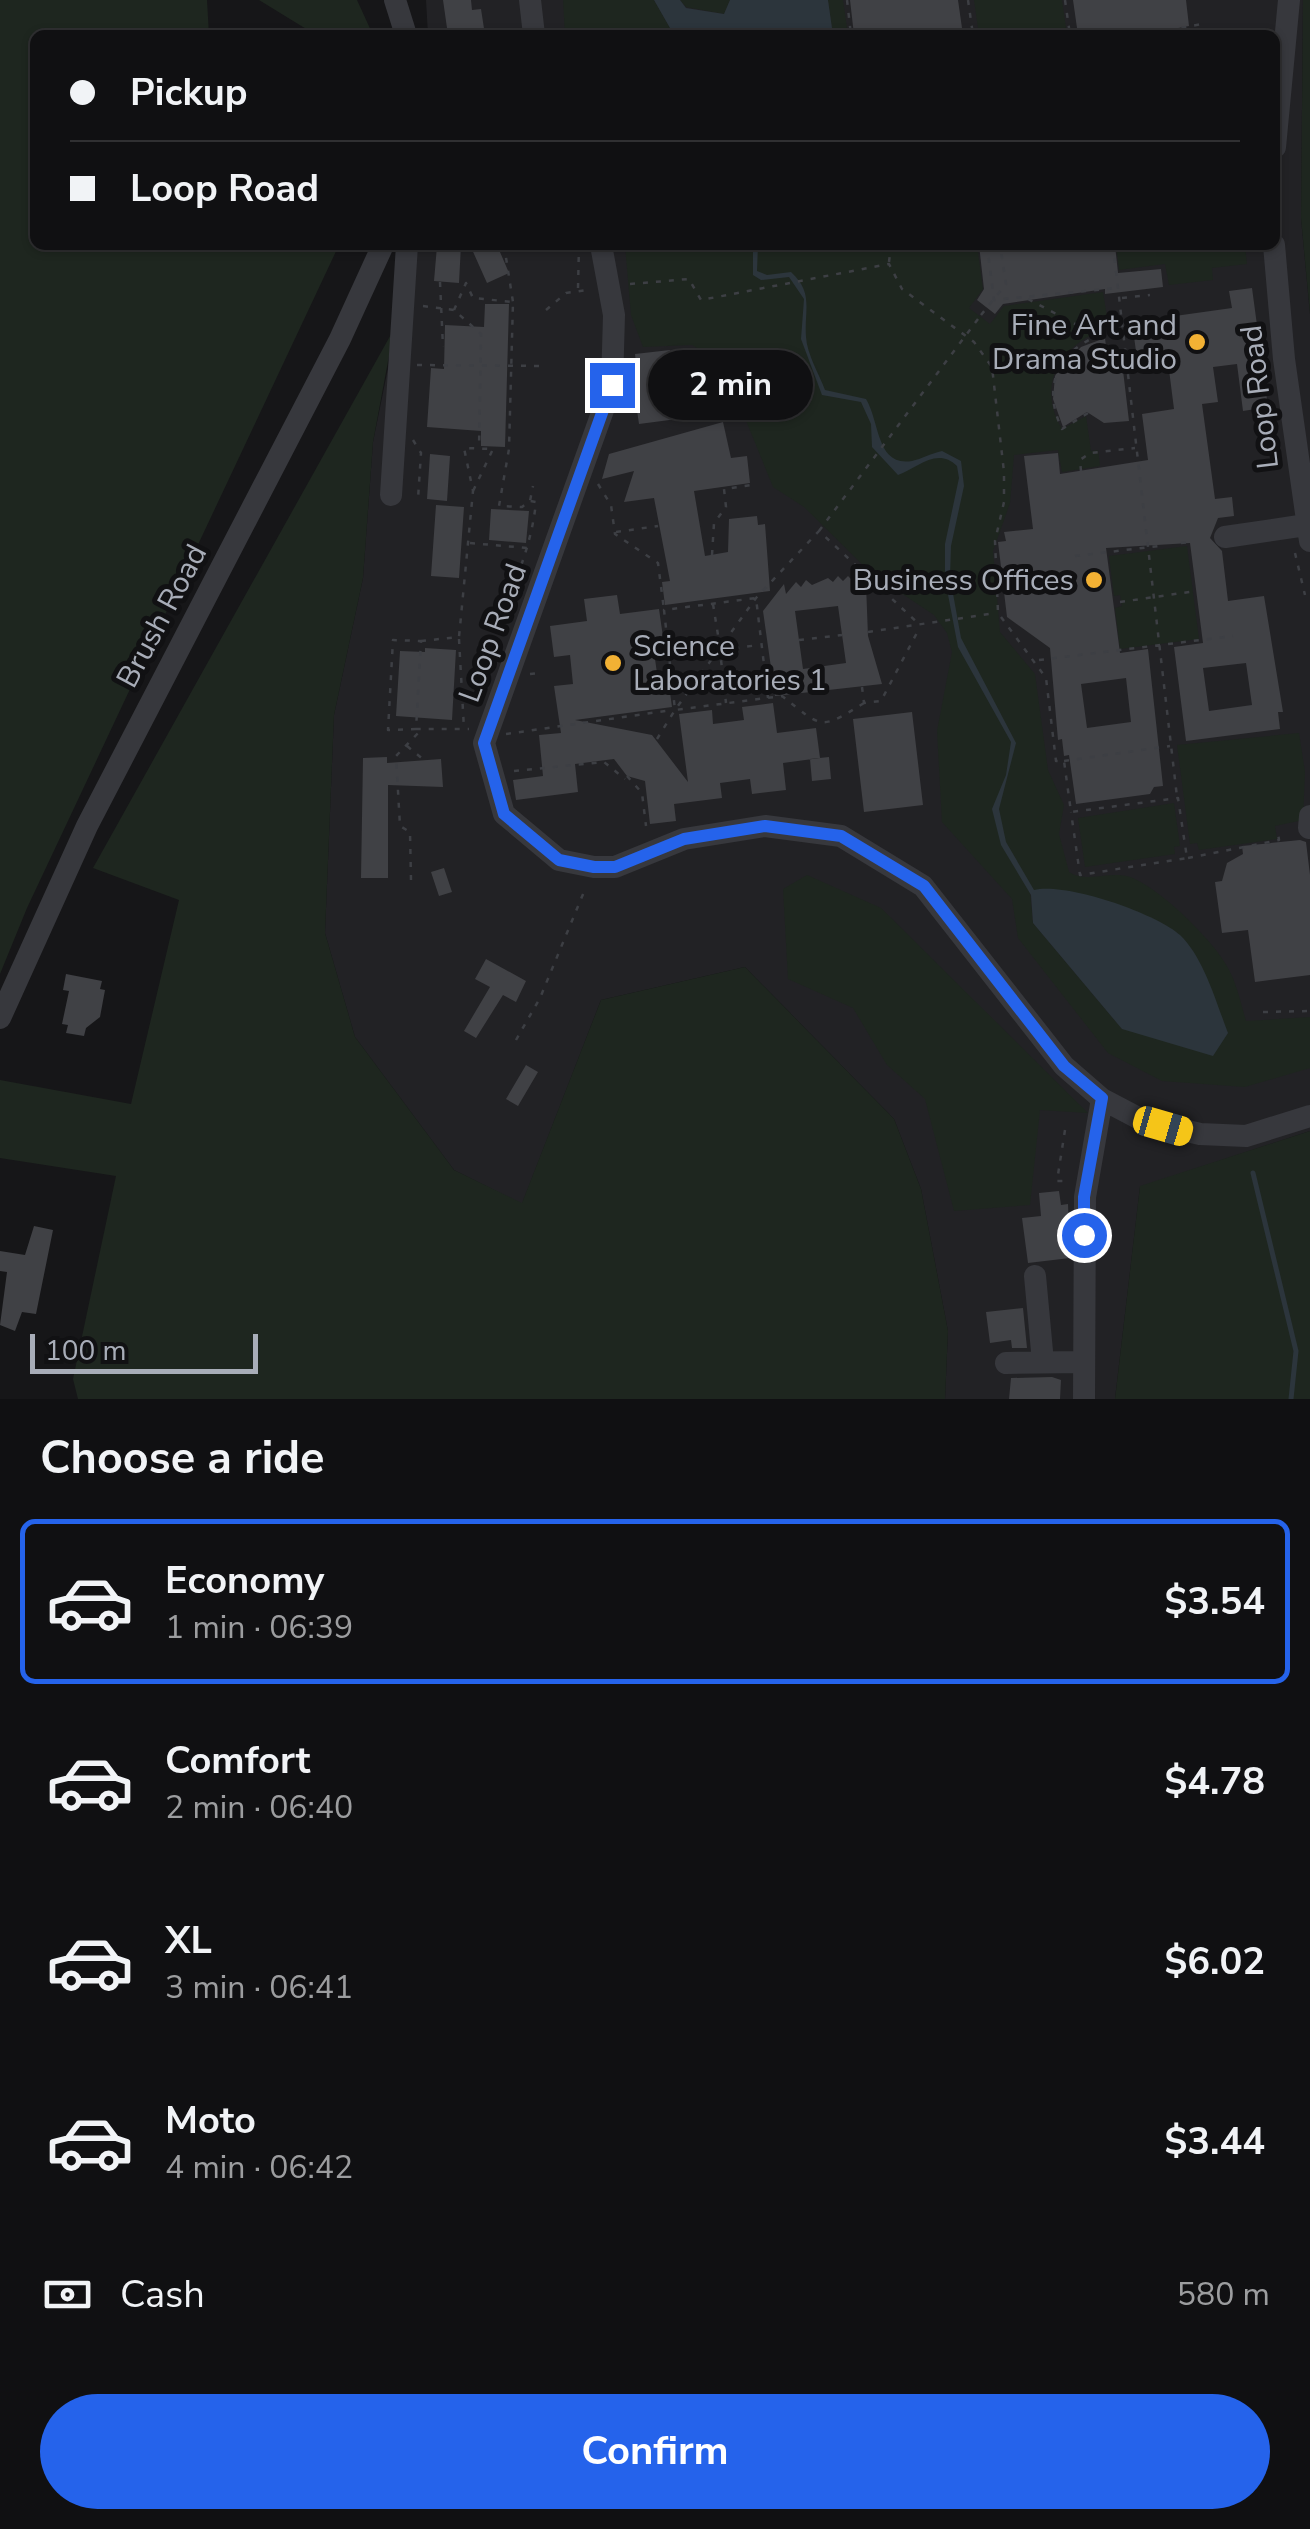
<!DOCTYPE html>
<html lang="en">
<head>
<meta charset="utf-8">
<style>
	:root { --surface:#101012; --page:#1e1e20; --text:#f1f3f6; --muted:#9c9d9f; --line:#303032; --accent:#2563eb }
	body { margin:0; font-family:"Nunito Sans",sans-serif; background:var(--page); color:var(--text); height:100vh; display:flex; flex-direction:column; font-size:38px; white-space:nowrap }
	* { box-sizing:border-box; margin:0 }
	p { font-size:32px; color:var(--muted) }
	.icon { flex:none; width:55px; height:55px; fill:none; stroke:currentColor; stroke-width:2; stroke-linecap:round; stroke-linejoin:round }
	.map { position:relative; height:1399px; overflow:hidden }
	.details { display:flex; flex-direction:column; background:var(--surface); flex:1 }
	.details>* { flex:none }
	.hud { position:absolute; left:30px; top:30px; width:1250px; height:220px; border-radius:15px; box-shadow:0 2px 8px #0004,0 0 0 2px var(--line); display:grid; align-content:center; height:220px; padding:0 40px; background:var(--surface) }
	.scale { position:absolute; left:30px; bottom:25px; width:228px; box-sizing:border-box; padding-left:10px; border:5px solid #a8adb8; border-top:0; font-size:28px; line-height:35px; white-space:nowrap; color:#a8adb8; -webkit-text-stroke:8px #111113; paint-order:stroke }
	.end { position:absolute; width:45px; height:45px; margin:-22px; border:12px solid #2563eb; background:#fff; box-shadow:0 0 0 5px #fff }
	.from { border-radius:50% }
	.bubble { position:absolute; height:70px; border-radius:35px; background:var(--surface); box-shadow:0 2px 8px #0004,0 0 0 2px var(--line); font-size:32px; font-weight:700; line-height:70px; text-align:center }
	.car { position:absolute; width:30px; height:60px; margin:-30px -15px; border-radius:12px; box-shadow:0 0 8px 2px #0007; background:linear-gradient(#f5c518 24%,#345 0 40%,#f5c518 0 76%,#345 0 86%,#f5c518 0) }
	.hud b { display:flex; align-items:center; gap:35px; height:95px; font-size:38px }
	.hud b+b { border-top:2px solid var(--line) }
	.hud i { width:25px; height:25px; background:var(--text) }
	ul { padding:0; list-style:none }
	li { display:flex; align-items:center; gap:30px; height:165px; margin:0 20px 15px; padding:0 20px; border:5px solid transparent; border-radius:15px }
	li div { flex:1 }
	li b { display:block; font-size:38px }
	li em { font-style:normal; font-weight:700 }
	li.selected { border-color:var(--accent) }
	li>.icon { width:90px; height:90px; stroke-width:1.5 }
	h2 { padding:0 40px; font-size:45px; line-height:120px }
	.pay { display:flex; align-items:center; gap:25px; height:110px; padding:0 40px; font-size:38px }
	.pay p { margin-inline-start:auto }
	.button { display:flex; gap:20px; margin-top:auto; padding:20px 40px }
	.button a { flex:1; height:115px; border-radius:60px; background:var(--accent); color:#fff; font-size:40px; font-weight:700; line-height:115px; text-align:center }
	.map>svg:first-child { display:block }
	.built { fill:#222225 }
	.green { fill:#1e261f; fill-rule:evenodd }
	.water { fill:#2c353c }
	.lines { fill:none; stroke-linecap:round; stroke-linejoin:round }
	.stream { stroke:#2c353c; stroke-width:5 }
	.building { fill:#404145; fill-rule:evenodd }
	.path { stroke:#3d3f44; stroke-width:2.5; stroke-dasharray:5 8; stroke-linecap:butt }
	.minor { stroke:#37383d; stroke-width:22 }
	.path-bridge { stroke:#3d3f44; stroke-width:2.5; stroke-dasharray:5 8; stroke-linecap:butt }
	.route { stroke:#2563eb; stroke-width:12 }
	.poi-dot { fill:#f2b134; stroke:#111113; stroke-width:4 }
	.labels { text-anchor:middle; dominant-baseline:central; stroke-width:10; stroke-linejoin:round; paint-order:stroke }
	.poi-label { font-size:30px; fill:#a8adb8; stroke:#111113; text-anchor:end }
	.street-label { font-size:30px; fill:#a8adb8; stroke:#111113 }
</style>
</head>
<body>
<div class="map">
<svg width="1310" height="1399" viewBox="0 0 1310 1399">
	<rect width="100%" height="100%" fill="#161618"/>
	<!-- built -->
	<path class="built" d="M426,0H1303L1301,218L1310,314V1131L1140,1187L1115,1399H945L948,1331L921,1189L894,1119L745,967L601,1000L522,1204L454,1170L355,1037L325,933L334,715L363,578L373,442L413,245H1275V35H428Z"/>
	<!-- green -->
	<path class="green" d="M0,0H207L209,35H35V245H339L27,908L0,974Z
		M259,0H357L373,35H316Z
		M563,0H654L674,35H565Z
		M680,0H730L724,14L686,7Z
		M828,0H843L848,35H833Z
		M974,0H1062L1067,35H979Z
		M1303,0H1310V314L1301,218Z
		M625,245H977L983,289L969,308L990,324L1004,306L1103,292L1108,323L1100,324V331C1058,348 1037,387 1062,429L1086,416L1091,451L1098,450L1100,466L1062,472L1058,450L1014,455L1010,503L993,551L1000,632L1035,674L1048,770L1064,805L1059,834L1069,872C1087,884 1109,870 1130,877C1159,887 1215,942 1228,968C1237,984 1241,1004 1246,1021L1310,1017V1068L1245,1087L1162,1081L1108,1053L1018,938L1012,899L942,822L937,731L952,652L947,633L934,615L871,573L804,507L773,487L734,391L702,351L692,345L643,347L631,315ZM1030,891L1122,1029L1033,923Z
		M1116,245H1245L1247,264L1212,268L1213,280L1169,285L1165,264L1119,270Z
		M394,329L373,442L363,578L334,715L325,933L355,1037L454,1170L522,1203L601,1000L745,967L894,1119L921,1189L948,1331L945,1399H78L73,1379L116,1176L0,1158V1080L131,1104L179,900L93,868Z
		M1187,546L1199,639L1120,649L1115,608L1122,606L1120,595L1114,596L1109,556Z
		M1299,733L1305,772L1303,820L1275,826L1277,839L1199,850L1197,843L1190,844L1177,745Z
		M1174,803L1180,846L1174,847L1175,854L1085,867L1078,818Z
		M807,875L881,908L1088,1113L1040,1110L1030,1205L954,1211L925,1099L887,1065L853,1008L788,979L783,889Z
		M1310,1131V1399H1115L1140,1186Z"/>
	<!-- water -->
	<path class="water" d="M654,0H680L686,8L724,14L730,0H828L833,35H674Z
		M753,245H758L757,271L767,275L791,272C814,293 804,310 806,337C807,354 819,374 825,390L866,399C880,422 876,467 912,461C921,459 932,453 942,451L961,461L964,486L951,546L950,577L961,638L1016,743L999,809L1006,842L1034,890C1065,882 1156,913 1180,935C1204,958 1216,1002 1228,1033L1213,1056L1122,1029L1033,923L1031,895L1001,845L992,809L1006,775L1011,742L958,647L945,579V544L959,478L957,466C937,446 916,469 898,475L872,447L871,424L861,402L822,395L801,339L804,299L789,277L761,280L753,275Z"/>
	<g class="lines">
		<!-- stream -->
		<path class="stream" d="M1253,1173L1296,1351L1291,1399"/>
	</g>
	<!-- building -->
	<path class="building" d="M443,0H471L472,10L481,9L485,35H448Z
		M850,0H958L963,35H854Z
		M1073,0H1186L1189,26L1142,35H1078Z
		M442,245H461L459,283L434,281L437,246Z
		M470,245H497L509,273L487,283Z
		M979,245H1115L1118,273L1161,269L1163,287L1105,294V289L1003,304L995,314L977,300L984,289Z
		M1252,288L1268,407L1243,411L1237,364L1213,367L1218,402L1202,404L1215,499L1232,497L1234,516L1218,518L1210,538L1222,551L1228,601L1264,596L1283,712H1278L1280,729L1186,741L1174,647L1203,643L1190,543L1106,548L1120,653L1148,649L1163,786L1154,787L1150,794L1076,804L1069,755L1064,756L1062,739L1058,740L1050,648L1007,617L998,542L1006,541L1004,532L1033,529L1024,456L1058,453L1060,474L1148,460L1142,414L1174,409L1168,362L1138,366L1132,322L1232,308L1229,291ZM1246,663L1252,705L1209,711L1203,668ZM1126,678L1131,722L1087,728L1081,684Z
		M485,304H509L505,447L481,446V431L427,427L431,368L444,369L445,325L484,327Z
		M1105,338L1108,363L1122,362L1129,421L1104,423L1087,412L1063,427L1053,399L1055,376L1067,355L1071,358L1081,347Z
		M670,350L674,382L703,378L708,415L639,424L633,383L638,382L635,354Z
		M723,422L731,458L747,456L750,483L694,491L705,556L728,552L729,519L757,516L758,525L765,524L770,591L665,605L662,582L670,581L654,498L624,502L634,471L602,479L609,454Z
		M430,454L450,456L447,501L427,499Z
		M436,505L464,507L459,578L431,576Z
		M491,509L529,511L526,543L489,540Z
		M838,576L843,581L848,576L857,585L866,584L868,636L882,684L775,696L763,611L784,584L786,594L796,582L801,587L806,580L812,585L828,578L833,582ZM838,606L846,663L803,669L795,611Z
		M617,595L620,614L659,609L664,644L653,645L657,673L667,671L672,707L575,720L652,735L688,782L679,714L712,710L713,724L744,720L742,707L773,703L777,733L816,728L820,758L783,763L786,790L752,794L750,779L720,783L722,798L674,804L676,821L650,824L645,781L627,776L614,759L575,764L578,792L516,800L513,780L543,776L539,735L561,733L554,686L573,684L570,655L554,657L550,626L587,621L584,599Z
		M425,648L456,650L452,720L396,716L400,651L425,652Z
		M912,712L923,805L864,812L853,719Z
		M387,757V763L441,759L443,787L388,785V878H361L363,758Z
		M829,757L831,779L812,781L810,759Z
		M1300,840L1306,842L1310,875V975L1255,982L1248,930L1222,933L1215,882L1222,881L1227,863L1243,854L1242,846Z
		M444,868L452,892L439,896L431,872Z
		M486,959L526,981L516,1002L503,995L476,1038L464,1031L490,987L475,979Z
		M66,974L102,981L100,989L105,990L100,1017L86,1028L84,1036L66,1033L68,1025L62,1024L69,991L63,990Z
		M526,1065L538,1072L518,1106L506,1099Z
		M1059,1191L1061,1205L1068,1204L1070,1258L1028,1263L1022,1218L1041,1216L1039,1193Z
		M34,1226L53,1230L36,1314L22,1312L15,1331L0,1325L7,1272L0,1271V1251L25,1255Z
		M1023,1308L1027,1348H1012L1011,1340L990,1343L986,1312Z
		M1052,1377L1061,1380L1060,1399H1009L1011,1378Z"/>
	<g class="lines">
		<!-- path -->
		<path class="path" d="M847,0L851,35
			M968,0L973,35
			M1065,0L1070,35
			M1143,35L1202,24
			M504,245L513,302
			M987,245L994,300L1117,288
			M1113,245L1177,797
			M1249,245L1256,254
			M889,262L891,245
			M440,282L443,347
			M630,284L689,279L701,300L889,264L902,289L974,342L992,367L1004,472V502L995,541L998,613L1046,678L1056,761H1064L1071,812L1178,798L1187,858L1080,875L1071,812
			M578,288L579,245
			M1122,298L1150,295
			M1028,299L1098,336L1121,334
			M423,306L454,310L481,334L479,448
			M454,310L466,283L473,298L513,302L509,449L499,506L522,507L530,501L533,486
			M546,310L566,293L587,290
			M981,315L1006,284L1000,245
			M417,365L544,366
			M1088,413L1062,429C1042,388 1057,352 1098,336
			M413,440L421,453L418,499
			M1081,471L1080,460L1090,453L1135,448
			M598,484L611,505L615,534L658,563L664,610
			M616,532L658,526
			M470,543L527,548
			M1181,543L1190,542
			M1295,553L1305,595
			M712,555L714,523L726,507L724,489L752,485
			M1075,556L1159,546
			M519,586L514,584C525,557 533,531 536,502L530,501
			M1120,602L1196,591
			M713,604L718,635L735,648L759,645
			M868,632L996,613
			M459,639L464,729
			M799,640L842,635
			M421,641L459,637L473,491L464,448L493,449L473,491
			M672,658L708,652L721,660L726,703
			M1039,660L1233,636
			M530,674L540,673
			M862,687L864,703L881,701L920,627
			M864,703C819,731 823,728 782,696L675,710L756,598L819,531L920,625
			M416,729L388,730L393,640L421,641L416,729H469
			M506,734L672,710
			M657,739L675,710L664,610L756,598L768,698
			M407,746L424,760
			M1064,761L1170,746
			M514,771L604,762L625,779
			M627,776L642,793L646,826
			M1188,858L1279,840L1278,833
			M411,880L410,832L400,826L396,756L421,730
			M1263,1012L1310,1011
			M516,1040L540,998L586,887
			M1065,1130L1057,1181H1066"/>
		<!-- minor -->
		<path class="minor" d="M395,0L406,35
			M530,0L534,35
			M1275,147L1289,0
			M601,245L614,315L612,385L484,743L504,814L559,860L594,867H615L684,839L765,826L841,836L923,886L1064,1066L1102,1099L1142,1120L1200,1134L1246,1136L1310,1116
			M1274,245L1284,359L1310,541
			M391,495L407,245
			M1225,537L1306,525
			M1309,828L1310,816
			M0,1018L87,826L340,339L383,245
			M1035,1276L1043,1362
			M1006,1363L1084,1362
			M1084,1399L1085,1197L1102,1099"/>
		<!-- path-bridge -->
		<path class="path-bridge" d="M819,531L981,315"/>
	</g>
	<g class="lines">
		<!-- route -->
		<path class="route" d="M612,385L484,743L504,814L559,860L594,867H615L684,839L765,826L841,836L924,886L1064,1066L1102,1098L1084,1197V1235"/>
	</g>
	<!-- markers -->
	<g class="poi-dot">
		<circle cx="1197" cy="342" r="10"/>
		<circle cx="1094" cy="580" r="10"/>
		<circle cx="613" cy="663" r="10"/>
	</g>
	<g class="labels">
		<!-- poi labels -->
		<g class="poi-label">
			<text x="1177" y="325">Fine Art and<tspan x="1177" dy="34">Drama Studio</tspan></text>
			<text x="1074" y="580">Business Offices</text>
			<text x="633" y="646" text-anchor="start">Science<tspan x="633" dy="34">Laboratories 1</tspan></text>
		</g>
		<!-- street labels -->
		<g class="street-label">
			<text transform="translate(1260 397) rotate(-97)">Loop Road</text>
			<text transform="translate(162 616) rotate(-62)">Brush Road</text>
			<text transform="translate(493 633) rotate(-70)">Loop Road</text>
		</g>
	</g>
</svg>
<div class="scale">100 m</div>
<i class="end from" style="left:1084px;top:1235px"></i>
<i class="end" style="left:612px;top:385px"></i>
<div class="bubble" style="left:648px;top:350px;width:165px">2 min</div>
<i class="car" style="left:1163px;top:1126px;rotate:106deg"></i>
<div class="hud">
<b><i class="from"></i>Pickup</b>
<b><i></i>Loop Road</b>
</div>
</div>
<section class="details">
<h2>Choose a ride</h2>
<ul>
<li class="selected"><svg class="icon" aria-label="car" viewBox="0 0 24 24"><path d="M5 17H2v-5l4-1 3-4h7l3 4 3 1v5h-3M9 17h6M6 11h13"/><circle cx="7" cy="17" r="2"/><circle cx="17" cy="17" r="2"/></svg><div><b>Economy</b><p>1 min · 06:39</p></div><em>$3.54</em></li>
<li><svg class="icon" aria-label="car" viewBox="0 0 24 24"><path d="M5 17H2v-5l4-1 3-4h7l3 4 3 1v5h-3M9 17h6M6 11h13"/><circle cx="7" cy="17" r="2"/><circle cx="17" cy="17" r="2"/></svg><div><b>Comfort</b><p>2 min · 06:40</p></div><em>$4.78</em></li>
<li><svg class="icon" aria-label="car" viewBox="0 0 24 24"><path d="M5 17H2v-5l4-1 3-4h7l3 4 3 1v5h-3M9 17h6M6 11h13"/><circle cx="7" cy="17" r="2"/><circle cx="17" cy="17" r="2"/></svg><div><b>XL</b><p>3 min · 06:41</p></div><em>$6.02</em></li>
<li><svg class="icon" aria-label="car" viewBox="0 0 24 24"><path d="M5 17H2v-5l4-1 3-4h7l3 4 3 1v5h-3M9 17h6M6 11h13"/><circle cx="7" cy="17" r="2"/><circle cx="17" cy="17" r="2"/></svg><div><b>Moto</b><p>4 min · 06:42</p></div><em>$3.44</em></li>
</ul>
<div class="pay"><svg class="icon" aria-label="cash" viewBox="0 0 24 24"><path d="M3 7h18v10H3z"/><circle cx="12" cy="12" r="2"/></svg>Cash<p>580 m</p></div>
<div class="button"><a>Confirm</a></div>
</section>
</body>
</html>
